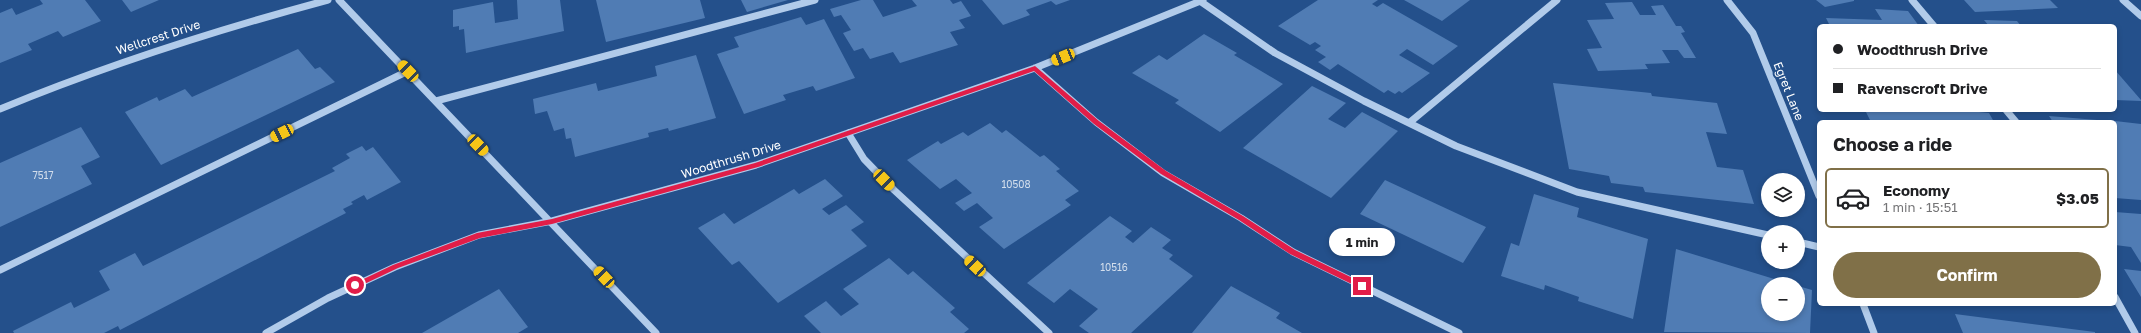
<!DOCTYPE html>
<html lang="en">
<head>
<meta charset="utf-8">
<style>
	:root { --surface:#fff; --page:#f2f2f2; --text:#202124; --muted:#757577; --line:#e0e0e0; --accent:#807048 }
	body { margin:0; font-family:"Golos Text",sans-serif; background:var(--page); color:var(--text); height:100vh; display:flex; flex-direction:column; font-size:15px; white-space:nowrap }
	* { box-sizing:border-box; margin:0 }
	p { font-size:13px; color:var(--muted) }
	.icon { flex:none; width:22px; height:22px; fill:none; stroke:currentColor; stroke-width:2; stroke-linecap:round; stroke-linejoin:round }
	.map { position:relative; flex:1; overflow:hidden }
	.sheet { position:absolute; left:1817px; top:120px; width:300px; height:186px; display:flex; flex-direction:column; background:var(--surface); border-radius:6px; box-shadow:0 2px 6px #0003 }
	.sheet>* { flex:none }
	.guide { position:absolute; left:1817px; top:24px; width:300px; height:88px; border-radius:6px; box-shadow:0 2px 6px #0003; display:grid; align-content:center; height:88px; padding:0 16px; background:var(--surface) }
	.fabs { position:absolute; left:1761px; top:173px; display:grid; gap:8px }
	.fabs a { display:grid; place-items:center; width:44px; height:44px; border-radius:50%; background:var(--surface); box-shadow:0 2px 6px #0003; font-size:20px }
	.end { position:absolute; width:18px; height:18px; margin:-9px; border:5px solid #e11d48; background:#fff; box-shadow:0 0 0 2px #fff }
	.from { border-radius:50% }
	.bubble { position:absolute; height:28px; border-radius:14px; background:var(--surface); box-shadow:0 2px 6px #0003; font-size:13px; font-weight:700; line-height:28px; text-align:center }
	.car { position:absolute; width:12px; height:24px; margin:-12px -6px; border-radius:5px; box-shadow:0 0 3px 1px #0007; background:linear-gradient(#f5c518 24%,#345 0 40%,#f5c518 0 76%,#345 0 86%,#f5c518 0) }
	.guide b { display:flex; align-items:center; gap:14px; height:38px; font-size:15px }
	.guide b+b { border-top:1px solid var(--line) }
	.guide i { width:10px; height:10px; background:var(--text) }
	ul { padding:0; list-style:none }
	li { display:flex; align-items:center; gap:12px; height:60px; margin:0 8px 6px; padding:0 8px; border:2px solid var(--line); border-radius:6px }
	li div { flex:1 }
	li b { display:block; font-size:15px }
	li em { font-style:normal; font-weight:700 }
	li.current { border-color:var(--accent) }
	li>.icon { width:36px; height:36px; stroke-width:1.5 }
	h2 { padding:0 16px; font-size:18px; line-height:48px }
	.action { display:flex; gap:8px; margin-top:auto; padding:8px 16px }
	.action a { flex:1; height:46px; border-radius:24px; background:var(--accent); color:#fff; font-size:16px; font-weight:700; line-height:46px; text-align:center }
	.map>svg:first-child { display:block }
	.building { fill:#507cb4 }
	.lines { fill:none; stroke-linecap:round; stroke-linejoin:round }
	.minor { stroke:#b1cbea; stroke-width:7 }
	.route { fill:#e11d48 }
	.labels { text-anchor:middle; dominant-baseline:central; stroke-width:4; stroke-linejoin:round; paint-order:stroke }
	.number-label { font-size:10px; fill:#d3deec }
	.street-label { font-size:12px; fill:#fff; stroke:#24508b }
</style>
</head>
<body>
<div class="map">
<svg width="2141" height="333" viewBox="0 0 2141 333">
	<rect width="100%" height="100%" fill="#24508b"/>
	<!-- building -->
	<path class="building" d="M40,0H85L101,21L63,37L58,31L28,44L32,50L0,63V13L12,8L16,15L43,4Z
		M122,0H159L131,12Z
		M517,0H560L564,31L466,53L464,29L459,30V26L453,27V10L493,2L495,23L518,19Z
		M596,0H700L705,18L606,42Z
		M741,0H788L747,12Z
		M861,0H873L883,17L917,6L912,0H950L953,4L961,1L971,16L959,20L965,28L950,32L958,45L900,63L893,52L870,59L863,48L854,51L843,33L851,30L841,15L834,17L830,9Z
		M982,0H1070L1056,5L1051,1L1026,10L1030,15L1003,25Z
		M1318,0H1378L1372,4L1377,7L1383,3L1458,46L1433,65L1407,49L1399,55L1430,73L1402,93L1399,91L1395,94L1388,90L1384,93L1338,64L1330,70L1318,62L1326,57L1315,50L1321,46L1315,42L1310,45L1278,26Z
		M1404,0H1470L1442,21Z
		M1816,0H1854V1L1825,7Z
		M1964,0H2050L2058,8L1975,12Z
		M1632,2L1640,15H1656L1651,6L1663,5L1676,26H1681L1685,32L1681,33L1696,58H1684L1678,50H1662L1670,63L1645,64L1648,69L1598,71L1587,49L1602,48L1587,20L1614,19L1605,3Z
		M1875,9L1908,11L1919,26H1830L1826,18L1882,20Z
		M801,17L806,25L824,19L855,78L816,91L813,86L783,95L786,100L744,114L717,54L739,47L734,37Z
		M1984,20L2017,21L2021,26H1989Z
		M1204,34L1237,53L1234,55L1283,84L1220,132L1175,103L1179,100L1132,73L1159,55L1167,60Z
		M298,49L315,69L320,67L335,82L161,165L125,112L157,97L159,101L185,89L192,97Z
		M696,55L716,118L669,131L668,128L648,133L649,137L575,157L571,138L566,139L564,128L554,131L547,111L535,114L533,99L596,83L598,91L657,76L655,66Z
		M2115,70L2141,100V101L2115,100Z
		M1553,83L1651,93L1652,96L1717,103L1727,134L1706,132L1717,167L1743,170L1754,204L1645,192L1643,187L1611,183L1609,176L1569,169Z
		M1312,86L1346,103L1328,119L1345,128L1362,112L1398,131L1331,198L1243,148Z
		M1865,110H1959L1989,113L1994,122H1871Z
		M2049,116L2109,121V122H2053Z
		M2115,121L2141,124V200L2115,198Z
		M990,123L1002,133L1006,130L1040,157L1044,155L1060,169L1056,171L1079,191L1065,200L1071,205L1004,249L979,227L993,218L977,203L964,211L955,203L972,193L956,179L940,189L907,160L938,141L941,144L963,132L968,136Z
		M81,127L100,157L81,166L92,184L0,227V163Z
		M362,146L366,151L373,147L401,182L367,200L364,195L351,202L353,204L343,209L346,213L120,330L118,326L104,333H14L13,331L71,302L74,308L110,290L99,271L135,253L143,266L335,171L332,168L350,158L346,154Z
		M825,179L843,196L822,209L829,215L846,205L864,222L851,230L867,246L778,303L739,261L732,265L698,228L724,213L734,224L794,189L799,194Z
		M1385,180L1486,227L1463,263L1360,214Z
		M1534,194L1579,208L1577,217L1648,239L1633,319L1578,301L1579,297L1545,285L1544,290L1501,276L1511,243L1519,246Z
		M2115,212L2141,214V263L2131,247L2115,245Z
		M1110,216L1132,231L1125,237L1133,243L1151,227L1171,240L1162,248L1173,255L1169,259L1193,276L1131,333H1089L1079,326L1098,309L1070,289L1054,303L1027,283Z
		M1676,249L1791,284H1768V314H1798V286L1812,290L1810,333L1664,332Z
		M889,258L908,275L913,271L955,308L950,312L969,329L964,333H821L804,316L826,301L841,316L859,304L843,289Z
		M2124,269L2141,271V297Z
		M1231,286L1280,313L1276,318L1302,333H1192Z
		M499,289L528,327L518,333H422Z
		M1955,314L2095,332V333H1963Z"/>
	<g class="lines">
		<!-- minor -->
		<path class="minor" d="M339,0L656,333
			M1727,0L1753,33L1819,196
			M1912,0L1934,26
			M2123,0L2141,16
			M1200,1L1275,53L1364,101L1456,146L1577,192L1768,235
			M1035,68L1096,122L1163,173L1241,218L1293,252L1459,333
			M436,101L815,0
			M0,109C107,65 216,30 328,0
			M2006,110L2016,122
			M1409,123L1557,0
			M848,133L864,159L894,190L1049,333
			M1798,242L1819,247
			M0,270L408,71
			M2115,297L2135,333
			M1863,304L1874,333
			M266,333L328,298L395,267L479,235L552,221L756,165L1035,68L1203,0"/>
	</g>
	<!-- route -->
	<path class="route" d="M1035,66L1099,121L1166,171L1243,216L1295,250L1365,284V288H1360L1290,254L1239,220L1161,174L1094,124L1034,71L758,167L552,224L480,238L398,268L358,287L355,288L351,285L393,265L477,233L552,219L755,163Z"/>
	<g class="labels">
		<!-- number labels -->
		<g class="number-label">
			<text x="43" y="175">7517</text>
			<text x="1016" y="184">10508</text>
			<text x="1114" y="267">10516</text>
		</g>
		<!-- street labels -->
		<g class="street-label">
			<text transform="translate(158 37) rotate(-18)">Wellcrest Drive</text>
			<text transform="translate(1789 91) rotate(68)">Egret Lane</text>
			<text transform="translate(731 159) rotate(-17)">Woodthrush Drive</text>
		</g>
	</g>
</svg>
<div class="fabs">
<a><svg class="icon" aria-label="layers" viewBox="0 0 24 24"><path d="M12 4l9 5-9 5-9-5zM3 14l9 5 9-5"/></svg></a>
<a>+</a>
<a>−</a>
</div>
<i class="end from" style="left:355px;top:285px"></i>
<i class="end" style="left:1362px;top:286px"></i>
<div class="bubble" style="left:1329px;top:228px;width:66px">1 min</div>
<i class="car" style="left:1063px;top:57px;rotate:248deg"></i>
<i class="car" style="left:408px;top:71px;rotate:316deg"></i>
<i class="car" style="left:282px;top:133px;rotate:244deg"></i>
<i class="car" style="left:478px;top:145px;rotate:136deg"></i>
<i class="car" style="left:884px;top:180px;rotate:135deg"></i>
<i class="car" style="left:975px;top:266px;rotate:313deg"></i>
<i class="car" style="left:604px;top:277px;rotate:317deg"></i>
<div class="guide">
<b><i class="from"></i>Woodthrush Drive</b>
<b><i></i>Ravenscroft Drive</b>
</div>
<section class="sheet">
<h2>Choose a ride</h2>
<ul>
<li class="current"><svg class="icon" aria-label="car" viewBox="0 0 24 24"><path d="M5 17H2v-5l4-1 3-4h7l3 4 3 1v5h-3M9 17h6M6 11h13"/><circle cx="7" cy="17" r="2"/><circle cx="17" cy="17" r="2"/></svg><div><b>Economy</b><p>1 min · 15:51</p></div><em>$3.05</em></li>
</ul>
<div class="action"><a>Confirm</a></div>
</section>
</div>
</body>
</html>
